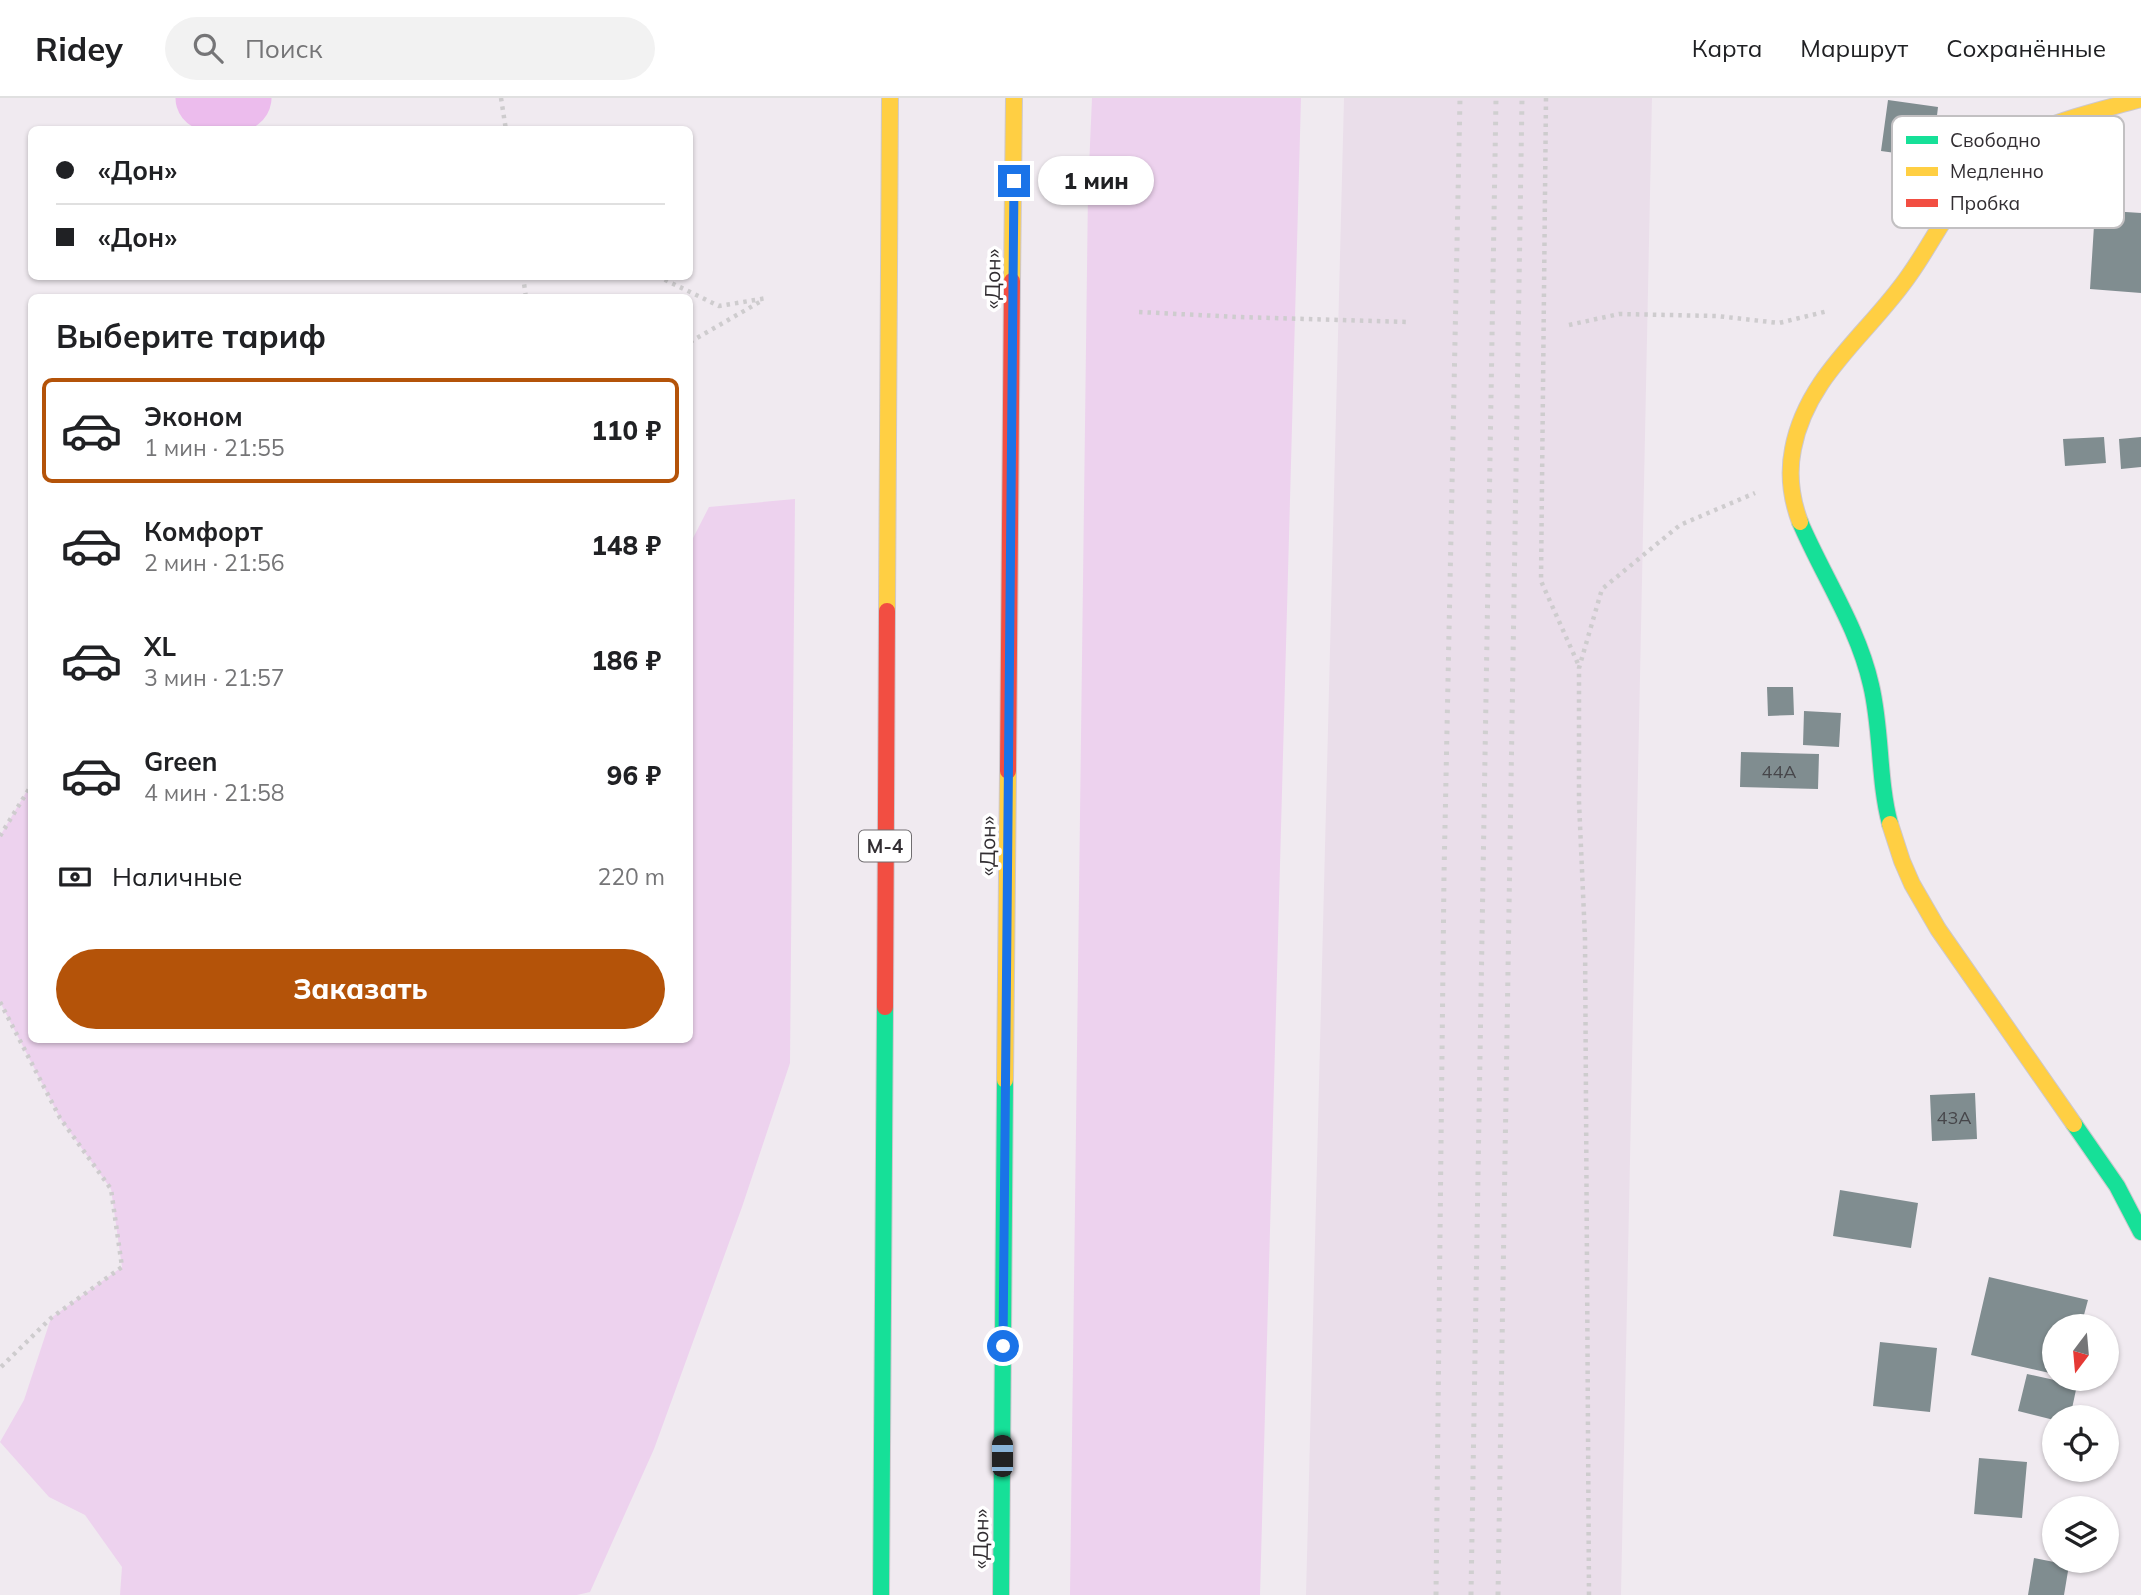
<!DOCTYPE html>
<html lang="ru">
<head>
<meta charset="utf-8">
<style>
	:root { --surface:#fff; --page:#f2f2f2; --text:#202124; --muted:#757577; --line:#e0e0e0; --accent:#b45309 }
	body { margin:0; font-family:Mulish,sans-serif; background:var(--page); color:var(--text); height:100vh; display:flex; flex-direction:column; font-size:26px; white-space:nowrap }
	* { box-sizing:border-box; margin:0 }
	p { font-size:23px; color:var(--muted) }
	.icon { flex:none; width:38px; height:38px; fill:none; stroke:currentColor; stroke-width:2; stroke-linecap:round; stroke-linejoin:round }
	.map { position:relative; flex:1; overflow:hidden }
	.side { position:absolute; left:28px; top:196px; width:665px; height:749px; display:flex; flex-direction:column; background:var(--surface); border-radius:10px; box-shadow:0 2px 5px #0004 }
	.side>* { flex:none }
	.guide { position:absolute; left:28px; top:28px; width:665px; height:154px; border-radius:10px; box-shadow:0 2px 5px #0004; display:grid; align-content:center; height:154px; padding:0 28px; background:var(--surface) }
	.needle { width:46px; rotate:196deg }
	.buttons { position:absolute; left:2042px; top:1216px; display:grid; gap:14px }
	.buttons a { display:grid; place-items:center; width:77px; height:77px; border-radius:50%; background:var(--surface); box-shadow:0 2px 5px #0004; font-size:35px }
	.end { position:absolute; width:32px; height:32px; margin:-16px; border:9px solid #1a73e8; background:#fff; box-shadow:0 0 0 4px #fff }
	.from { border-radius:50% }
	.bubble { position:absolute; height:49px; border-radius:24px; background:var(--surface); box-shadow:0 2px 5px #0004; font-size:23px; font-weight:800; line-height:49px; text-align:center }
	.car { position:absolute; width:21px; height:42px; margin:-21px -10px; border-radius:9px; box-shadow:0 0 5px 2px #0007; background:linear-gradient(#222 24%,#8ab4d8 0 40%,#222 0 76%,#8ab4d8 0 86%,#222 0) }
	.guide b { display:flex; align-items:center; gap:24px; height:66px; font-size:26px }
	.guide b+b { border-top:2px solid var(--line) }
	.guide i { width:18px; height:18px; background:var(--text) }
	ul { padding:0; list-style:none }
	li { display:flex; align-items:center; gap:21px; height:105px; margin:0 14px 10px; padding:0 14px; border:4px solid transparent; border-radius:10px }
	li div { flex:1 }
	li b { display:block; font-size:26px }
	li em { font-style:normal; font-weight:800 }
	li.selected { border-color:var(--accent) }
	li>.icon { width:63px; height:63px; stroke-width:1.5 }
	h2 { padding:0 28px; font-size:32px; line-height:84px }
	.pay { display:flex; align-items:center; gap:18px; height:77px; padding:0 28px; font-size:26px }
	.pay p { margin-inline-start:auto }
	.action { display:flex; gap:14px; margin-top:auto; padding:14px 28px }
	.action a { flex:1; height:80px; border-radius:42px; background:var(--accent); color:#fff; font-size:28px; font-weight:800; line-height:80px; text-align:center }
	header { display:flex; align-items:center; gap:42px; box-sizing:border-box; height:98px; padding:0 35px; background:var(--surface); border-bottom:2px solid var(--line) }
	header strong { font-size:33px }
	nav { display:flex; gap:38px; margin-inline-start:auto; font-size:24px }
	.search { width:490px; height:63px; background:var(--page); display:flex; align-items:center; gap:18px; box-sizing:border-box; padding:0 24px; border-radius:38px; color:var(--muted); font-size:26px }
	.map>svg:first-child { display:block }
	.built { fill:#eadeea }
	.green { fill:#edd2ee }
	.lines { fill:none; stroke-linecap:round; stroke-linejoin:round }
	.river { stroke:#ecbced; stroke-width:65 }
	.building { fill:#808d90 }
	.fast-casing { stroke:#cdc8cd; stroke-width:18 }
	.slow-casing { stroke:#cdc8cd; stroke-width:18 }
	.jam-casing { stroke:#cdc8cd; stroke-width:18 }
	.path { stroke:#ceccce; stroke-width:4.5; stroke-dasharray:3.5 5; stroke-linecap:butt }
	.fast { stroke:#16e098; stroke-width:16 }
	.slow { stroke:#ffcf43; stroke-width:16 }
	.jam { stroke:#f24e42; stroke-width:16 }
	.rail { stroke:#d0cfd0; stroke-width:5; stroke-dasharray:3.5 7; stroke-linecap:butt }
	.route { stroke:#1a73e8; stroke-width:9 }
	.labels { text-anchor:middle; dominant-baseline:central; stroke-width:7; stroke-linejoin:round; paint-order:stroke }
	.number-label { font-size:18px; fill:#46464a }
	.shield { fill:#fff; stroke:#706d70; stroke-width:2 }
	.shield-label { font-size:19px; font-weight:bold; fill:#322e32 }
	.street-label { font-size:21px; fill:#322e32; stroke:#fff }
	.key { fill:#fff; stroke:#c2c0c2; stroke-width:2 }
	.key-label { font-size:19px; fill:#322e32 }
</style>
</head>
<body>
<header>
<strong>Ridey</strong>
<div class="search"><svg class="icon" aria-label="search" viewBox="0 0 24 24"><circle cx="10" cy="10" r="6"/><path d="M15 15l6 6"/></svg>Поиск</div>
<nav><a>Карта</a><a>Маршрут</a><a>Сохранённые</a></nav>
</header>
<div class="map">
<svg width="2141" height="1497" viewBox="0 0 2141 1497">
	<rect width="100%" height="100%" fill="#f0eaf0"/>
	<!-- built -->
	<path class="built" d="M1344,0H1652L1621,1497H1306Z"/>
	<!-- green -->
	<path class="green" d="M1092,0H1301L1260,1497H1070L1088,93Z
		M795,401L790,965L742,1109L654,1351L590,1494L577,1497H120L122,1469L85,1417L49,1399L0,1344L24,1302L51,1220L122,1169L111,1091L60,1020L0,904V738L31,686L32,942H690V446L709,409Z"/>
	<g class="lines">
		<!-- river -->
		<path class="river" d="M208,0L235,3L239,0"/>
	</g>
	<!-- building -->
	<path class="building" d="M1888,2L1938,9L1932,60L1881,53Z
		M2095,112L2141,115V195L2090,191Z
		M2104,339L2106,365L2065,368L2063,341Z
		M2141,339V369L2121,371L2119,341Z
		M1767,589H1793L1794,617L1768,618Z
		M1804,613L1841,615L1839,649L1803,647Z
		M1741,654L1819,656L1818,691L1740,689Z
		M1975,995L1977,1041L1932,1043L1930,997Z
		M1840,1092L1918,1105L1911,1150L1833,1138Z
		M1989,1179L2088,1202L2081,1228H2054V1276L1971,1257Z
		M1880,1244L1937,1250L1930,1314L1873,1308Z
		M2027,1276L2077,1287L2070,1320H2054V1322L2018,1313Z
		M1979,1360L2027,1364L2022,1420L1974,1416Z
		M2034,1460L2069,1467L2064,1497H2028Z"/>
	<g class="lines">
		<!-- fast casing -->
		<g class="fast-casing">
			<path id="fast" d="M1800,424C1823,478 1858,529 1871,587C1882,633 1878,681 1890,726
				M2074,1026L2117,1088L2141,1134
				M881,1497L885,909
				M1001,1497L1005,982"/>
		</g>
		<!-- slow casing -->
		<g class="slow-casing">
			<path id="slow" d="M1012,183L1014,0
				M1800,424C1791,400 1788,376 1793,351C1807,277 1870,235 1910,176C1937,138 1960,85 1998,56C2041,24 2091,15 2141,1
				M887,513L890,0
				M1890,726L1902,763L1912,786L1938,831L2074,1026
				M1005,982L1008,673"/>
		</g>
		<!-- jam casing -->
		<g class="jam-casing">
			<path id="jam" d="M1008,673L1012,183
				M885,909L887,513"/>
		</g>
		<!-- path -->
		<path class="path" d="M501,0L506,32
			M1546,0L1541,483L1579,568
			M523,178L526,200
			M657,178L719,208L767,200
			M1139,214L1238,219L1408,224
			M1569,227L1619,216L1717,218L1779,225L1828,213
			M690,244L763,202
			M0,738L32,686
			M0,904L60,1020L111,1091L122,1169L51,1220L0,1270
			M1589,1497L1585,840L1579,704V570L1602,491L1680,427L1755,395"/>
		<!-- fast -->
		<use href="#fast" class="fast"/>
		<!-- slow -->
		<use href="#slow" class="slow"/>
		<!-- jam -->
		<use href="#jam" class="jam"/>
		<!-- rail -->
		<path class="rail" d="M1436,1497L1444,777L1460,0
			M1471,1497L1496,0
			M1498,1497L1522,0"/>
	</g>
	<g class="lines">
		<!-- route -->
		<path class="route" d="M1003,1248L1014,83"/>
	</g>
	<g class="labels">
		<!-- number labels -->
		<g class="number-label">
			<text x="1779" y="673">44А</text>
			<text x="1954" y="1019">43А</text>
		</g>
		<!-- shield labels -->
		<rect class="shield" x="859" y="732.5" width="52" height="31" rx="5"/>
		<g class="shield-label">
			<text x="885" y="748">М-4</text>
		</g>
		<!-- street labels -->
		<g class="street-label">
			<text transform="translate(992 181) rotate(-89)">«Дон»</text>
			<text transform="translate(987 748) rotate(-89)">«Дон»</text>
			<text transform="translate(980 1441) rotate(-89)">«Дон»</text>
		</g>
	</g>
	<!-- legend -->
	<rect x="1892" y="18" width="232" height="112" rx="10" class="key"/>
	<rect x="1906" y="38" width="32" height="8" fill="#16e098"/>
	<rect x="1906" y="69" width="32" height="9" fill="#ffcf43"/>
	<rect x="1906" y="101" width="32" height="8" fill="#f24e42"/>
	<g class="key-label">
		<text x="1950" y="49">Свободно</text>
		<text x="1950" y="80">Медленно</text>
		<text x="1950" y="112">Пробка</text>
	</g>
</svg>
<div class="buttons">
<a><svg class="needle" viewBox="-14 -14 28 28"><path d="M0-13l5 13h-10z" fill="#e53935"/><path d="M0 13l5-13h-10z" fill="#757577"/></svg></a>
<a><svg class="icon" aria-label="locate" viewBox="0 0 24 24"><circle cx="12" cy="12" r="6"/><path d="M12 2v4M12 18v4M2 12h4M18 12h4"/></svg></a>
<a><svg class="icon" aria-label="layers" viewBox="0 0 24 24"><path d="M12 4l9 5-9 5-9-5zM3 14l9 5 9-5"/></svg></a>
</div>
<i class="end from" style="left:1003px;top:1248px"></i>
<i class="end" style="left:1014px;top:83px"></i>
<div class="bubble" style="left:1038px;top:58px;width:116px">1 мин</div>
<i class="car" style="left:1002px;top:1358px;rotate:0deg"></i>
<div class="guide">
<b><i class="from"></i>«Дон»</b>
<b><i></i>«Дон»</b>
</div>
<section class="side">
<h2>Выберите тариф</h2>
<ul>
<li class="selected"><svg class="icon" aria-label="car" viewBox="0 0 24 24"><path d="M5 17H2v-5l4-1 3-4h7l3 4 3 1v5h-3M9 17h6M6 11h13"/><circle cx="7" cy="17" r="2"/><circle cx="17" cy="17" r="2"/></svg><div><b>Эконом</b><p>1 мин · 21:55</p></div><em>110 ₽</em></li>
<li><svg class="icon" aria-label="car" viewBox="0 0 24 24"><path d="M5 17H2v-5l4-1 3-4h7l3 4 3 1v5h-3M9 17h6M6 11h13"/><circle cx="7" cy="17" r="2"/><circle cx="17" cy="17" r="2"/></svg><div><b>Комфорт</b><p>2 мин · 21:56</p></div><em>148 ₽</em></li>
<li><svg class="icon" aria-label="car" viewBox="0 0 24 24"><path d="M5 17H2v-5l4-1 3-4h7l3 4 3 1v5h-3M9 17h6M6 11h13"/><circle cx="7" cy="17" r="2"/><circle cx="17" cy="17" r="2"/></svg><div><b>XL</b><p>3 мин · 21:57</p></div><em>186 ₽</em></li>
<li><svg class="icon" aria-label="car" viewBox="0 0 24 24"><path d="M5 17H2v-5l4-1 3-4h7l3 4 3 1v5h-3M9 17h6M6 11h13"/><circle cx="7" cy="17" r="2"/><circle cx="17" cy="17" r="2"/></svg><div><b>Green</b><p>4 мин · 21:58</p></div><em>96 ₽</em></li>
</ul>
<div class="pay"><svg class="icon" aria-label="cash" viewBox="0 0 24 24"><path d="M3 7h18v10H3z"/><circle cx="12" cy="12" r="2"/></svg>Наличные<p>220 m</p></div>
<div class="action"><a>Заказать</a></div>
</section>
</div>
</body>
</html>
